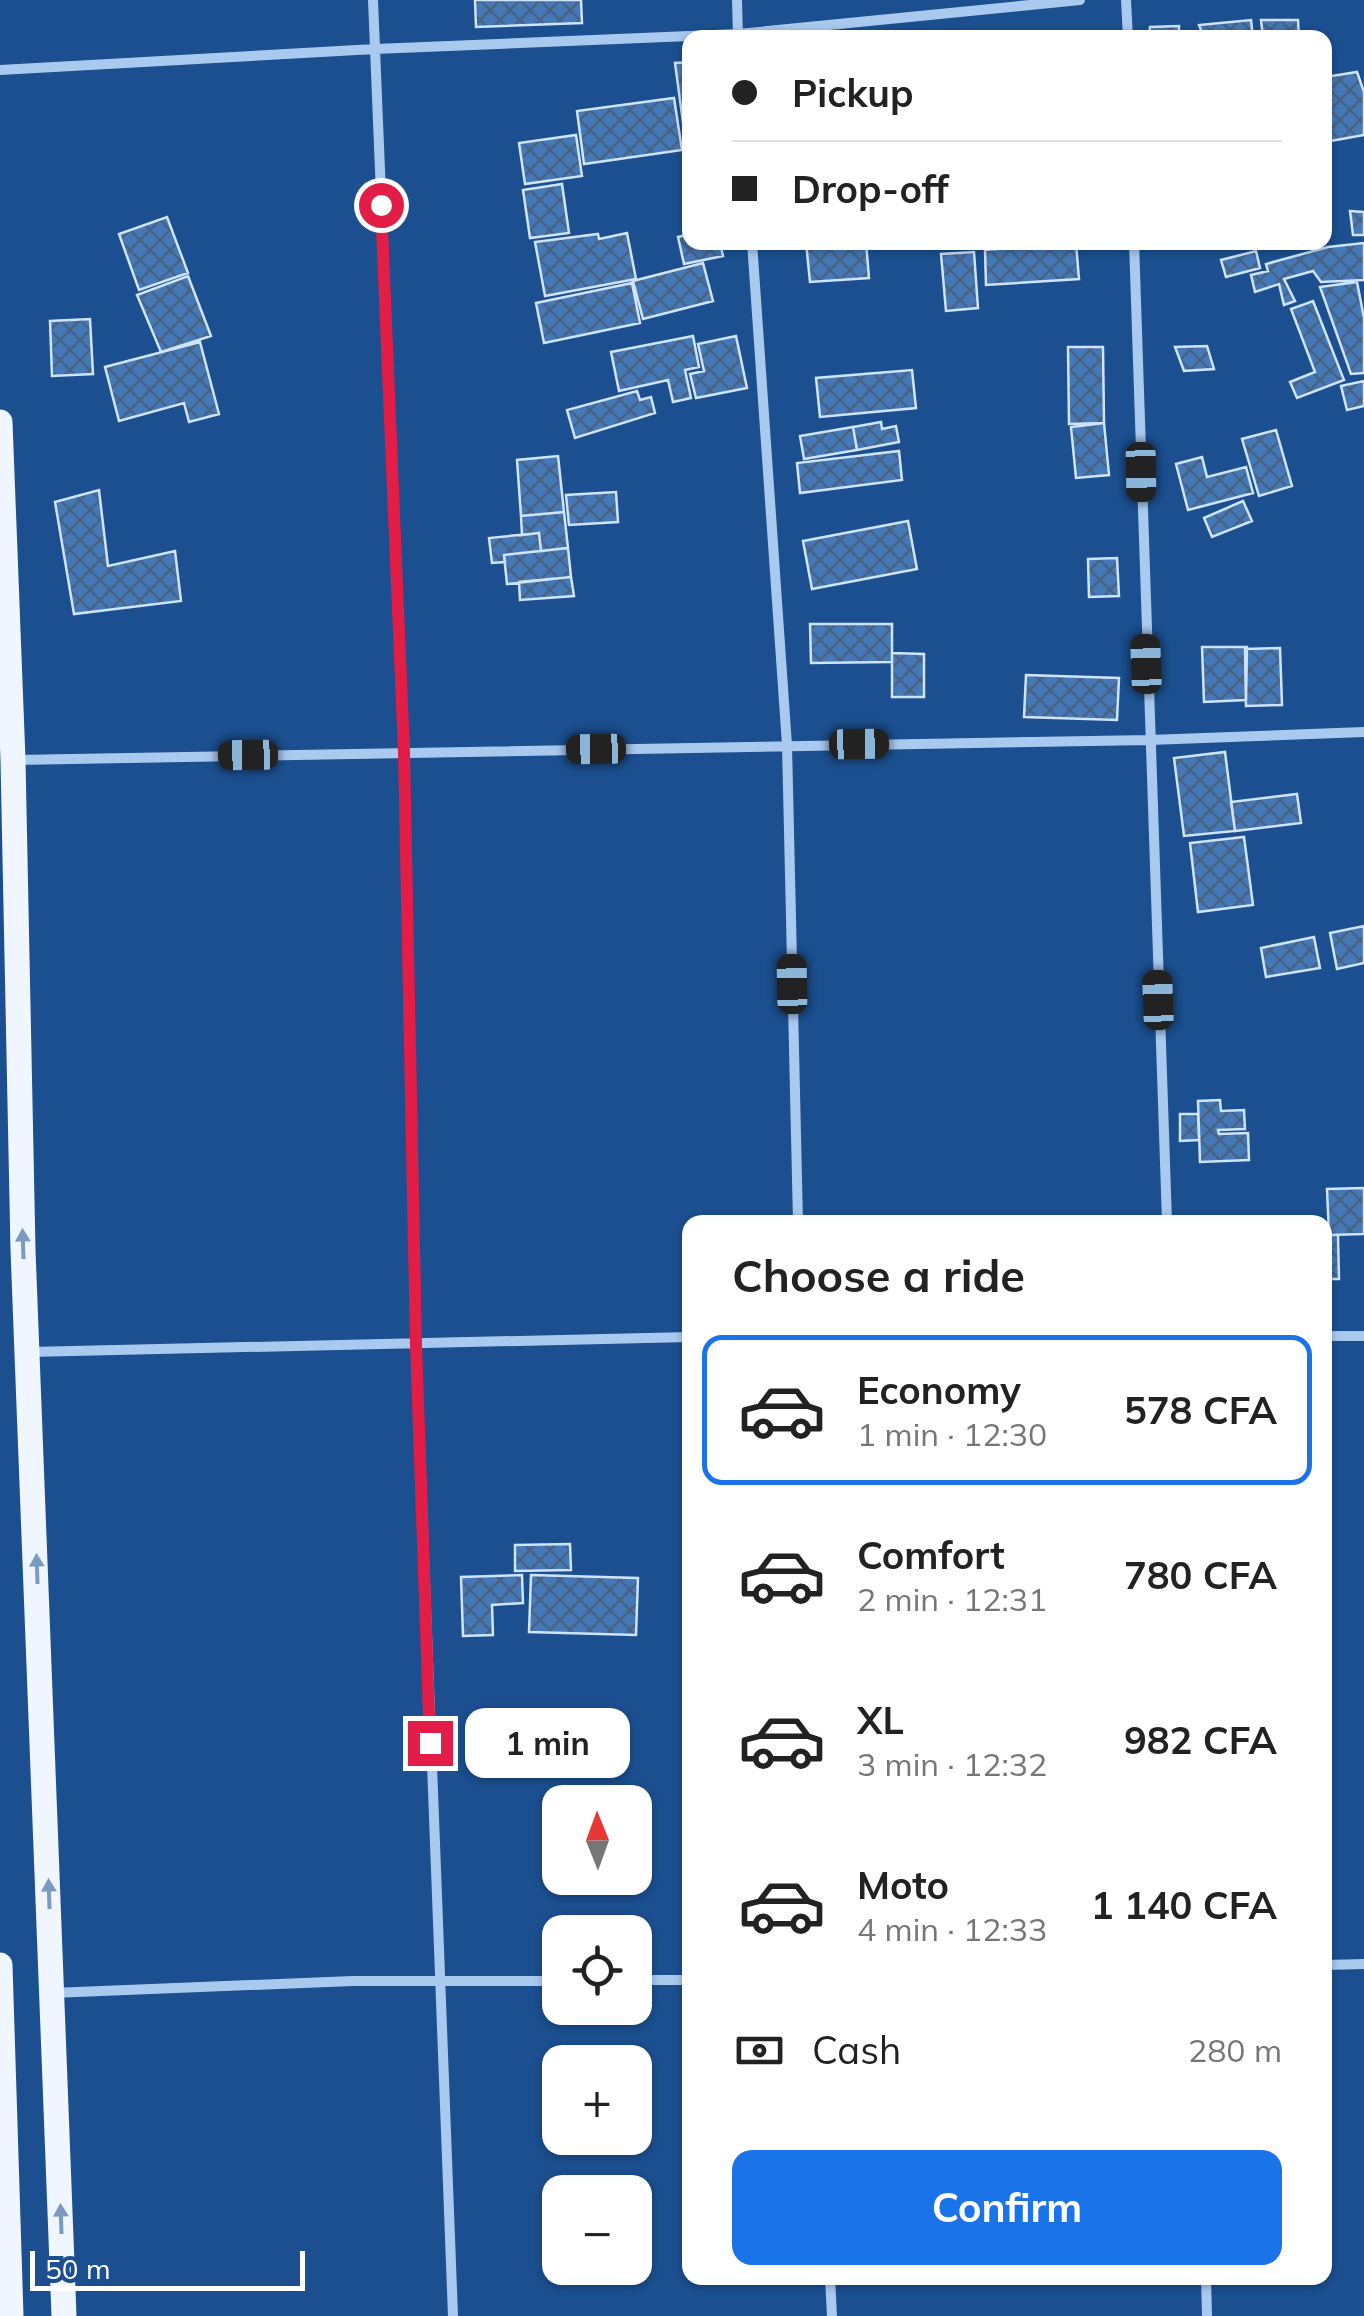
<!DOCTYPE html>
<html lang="en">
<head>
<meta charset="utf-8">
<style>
	:root { --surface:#fff; --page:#f6f6f6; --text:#222; --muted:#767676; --line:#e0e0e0; --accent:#1a73e8 }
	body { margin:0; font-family:Mulish,sans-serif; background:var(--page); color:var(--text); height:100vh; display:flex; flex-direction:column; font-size:38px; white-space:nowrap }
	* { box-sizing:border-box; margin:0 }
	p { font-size:32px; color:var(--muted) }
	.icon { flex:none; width:55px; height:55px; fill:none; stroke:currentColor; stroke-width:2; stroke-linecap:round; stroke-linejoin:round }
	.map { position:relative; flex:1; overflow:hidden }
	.side { position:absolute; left:682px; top:1215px; width:650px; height:1070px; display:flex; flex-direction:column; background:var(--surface); border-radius:20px; box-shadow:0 2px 8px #0004 }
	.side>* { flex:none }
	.guide { position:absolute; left:682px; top:30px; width:650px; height:220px; border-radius:20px; box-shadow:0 2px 8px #0004; display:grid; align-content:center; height:220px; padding:0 50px; background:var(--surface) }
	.needle { width:65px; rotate:359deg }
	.controls { position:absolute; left:542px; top:1785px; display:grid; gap:20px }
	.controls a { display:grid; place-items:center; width:110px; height:110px; border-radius:20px; background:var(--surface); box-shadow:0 2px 8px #0004; font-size:50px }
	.scale { position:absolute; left:30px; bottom:25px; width:275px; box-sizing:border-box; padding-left:10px; border:5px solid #fff; border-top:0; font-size:28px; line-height:35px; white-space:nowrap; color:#fff; -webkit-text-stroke:8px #1b4f8f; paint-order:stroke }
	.end { position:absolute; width:45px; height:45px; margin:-22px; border:12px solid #e11d48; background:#fff; box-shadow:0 0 0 5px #fff }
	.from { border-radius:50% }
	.bubble { position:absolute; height:70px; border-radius:20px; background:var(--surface); box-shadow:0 2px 8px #0004; font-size:32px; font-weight:700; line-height:70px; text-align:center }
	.car { position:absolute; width:30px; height:60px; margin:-30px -15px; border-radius:12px; box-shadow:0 0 8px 2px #0007; background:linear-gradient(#222 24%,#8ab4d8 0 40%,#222 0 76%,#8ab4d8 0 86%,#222 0) }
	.guide b { display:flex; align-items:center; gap:35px; height:95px; font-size:38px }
	.guide b+b { border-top:2px solid var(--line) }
	.guide i { width:25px; height:25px; background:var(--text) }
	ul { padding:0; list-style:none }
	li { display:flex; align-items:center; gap:30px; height:150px; margin:0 20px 15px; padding:0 30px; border:5px solid transparent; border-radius:20px }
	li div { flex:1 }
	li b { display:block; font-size:38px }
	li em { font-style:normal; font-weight:700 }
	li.on { border-color:var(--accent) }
	li>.icon { width:90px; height:90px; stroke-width:1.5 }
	h2 { padding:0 50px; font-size:45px; line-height:120px }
	.pay { display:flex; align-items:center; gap:25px; height:110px; padding:0 50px; font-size:38px }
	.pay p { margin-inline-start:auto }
	.button { display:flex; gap:20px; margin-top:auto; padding:20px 50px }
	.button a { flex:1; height:115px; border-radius:20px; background:var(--accent); color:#fff; font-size:40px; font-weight:700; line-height:115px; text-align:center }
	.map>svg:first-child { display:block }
	.building { fill:url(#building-cross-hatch); stroke:#cfe3fa; stroke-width:2.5 }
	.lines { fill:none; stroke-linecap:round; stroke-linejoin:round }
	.street { stroke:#a9c9ee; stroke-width:10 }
	.primary { stroke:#f0f6ff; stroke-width:25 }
	.oneway { fill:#7b9ac1 }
	.route { stroke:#e11d48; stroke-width:12 }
</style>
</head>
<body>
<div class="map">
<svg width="1364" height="2316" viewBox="0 0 1364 2316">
	<defs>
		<pattern id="building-cross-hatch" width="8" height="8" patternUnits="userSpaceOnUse" patternTransform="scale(2.5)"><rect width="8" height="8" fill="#4478b7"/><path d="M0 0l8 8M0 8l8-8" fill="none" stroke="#486282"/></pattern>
	</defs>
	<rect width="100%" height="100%" fill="#1b4f8f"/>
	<!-- building -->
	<path class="building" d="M475,0H581L582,23L476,27Z
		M1251,20L1253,38H1204L1199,25Z
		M1261,20H1298L1299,38H1263Z
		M1179,26V38H1149L1150,27Z
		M690,62V145H686L675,63Z
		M1357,72L1364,92V135L1325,142V77Z
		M674,98L682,150L584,164L577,111Z
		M576,135L582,176L525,184L519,143Z
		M562,184L569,233L530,238L523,190Z
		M1350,211L1364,212V235H1353Z
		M167,217L188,273L139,290L119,234Z
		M627,233L636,279L545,296L535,242L598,234L599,239Z
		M690,234V242H720L723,256L684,264L678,237Z
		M806,242H866L869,278L810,282Z
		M1076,243L1079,279L986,285L985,250Z
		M1364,243V280L1321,282L1313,271L1284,279L1295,301L1284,305L1279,284L1255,292L1251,275L1268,271L1266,264L1328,247Z
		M1256,251L1260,268L1226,277L1221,260Z
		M974,252L978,308L946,311L941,254Z
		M703,263L713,301L643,319L633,281Z
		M188,276L211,336L161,352L137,295Z
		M1357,282L1364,318V373L1351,374L1320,287Z
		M632,283L640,323L544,343L536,303Z
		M1313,301L1344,380L1297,398L1290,382L1315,372L1291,309Z
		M90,319L93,374L52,376L50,321Z
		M693,336L699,367L685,370L691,398L673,402L668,380L619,391L611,352Z
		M736,336L747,388L696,398L690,374L704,371L698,344Z
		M200,342L219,414L189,422L184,403L119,421L105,367Z
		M1207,346L1214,369L1184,371L1175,347Z
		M1068,347H1103L1104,423L1069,424Z
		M912,370L916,408L820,417L816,378Z
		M1364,381V406L1347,410L1341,386Z
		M637,391L640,400L651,397L655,413L575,438L567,410Z
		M881,422L882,429L896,426L899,442L857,450L853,427Z
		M1104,423L1109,475L1076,478L1071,427Z
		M853,427L857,450L804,459L800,436Z
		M1276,430L1292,486L1259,496L1242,439Z
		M899,451L902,480L800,493L797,463Z
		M558,456L564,512L521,516L517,460Z
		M1202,457L1207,477L1246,467L1253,493L1188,510L1176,464Z
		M99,490L108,566L175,551L181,601L74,614L55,502Z
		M616,492L618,522L569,525L566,495Z
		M1243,501L1252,521L1212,537L1204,518Z
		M564,512L568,548L541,551L539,533L522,535L521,516Z
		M908,521L917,569L812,589L803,541Z
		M539,533L541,551L504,555L505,562L492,563L489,538Z
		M568,548L571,577L507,584L504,555Z
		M1117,558L1119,596L1089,597L1088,559Z
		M571,577L574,596L520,600L519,582Z
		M810,624H892V662L811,663Z
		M1202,647H1247L1246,700L1204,702Z
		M1280,648L1282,705L1246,706L1245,649Z
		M892,653L924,654V697H892Z
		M1026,675L1119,678L1117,720L1024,717Z
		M1225,752L1235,831L1184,836L1174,758Z
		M1297,794L1301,823L1235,831L1231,802Z
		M1244,837L1253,905L1198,912L1190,843Z
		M1364,926V963L1337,969L1330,933Z
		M1314,937L1320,968L1266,977L1261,948Z
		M1220,1100L1221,1111L1244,1110L1245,1129L1218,1130L1219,1134L1248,1133L1249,1160L1200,1162L1198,1101Z
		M1180,1114H1198L1199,1140L1180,1141Z
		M1364,1188V1234L1329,1235L1327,1189Z
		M1325,1235H1338L1339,1279H1325Z
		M570,1544L571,1570L515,1571V1545Z
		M522,1575L523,1603L492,1605L493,1635L463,1636L461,1577Z
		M531,1575L638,1578L636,1635L529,1632Z"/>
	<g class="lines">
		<!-- street -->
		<path class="street" d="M373,0L404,752L416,1345L453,2316
			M737,0L738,37
			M1126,0L1128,38
			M0,70L375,49L738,34L1080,0
			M752,242L787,745L798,1222
			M1134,242L1167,1222
			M15,760L1149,740L1364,732
			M1325,1336H1364
			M29,1352L690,1337
			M1325,1965L1364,1964
			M635,1980H690
			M52,1993L353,1981H560
			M830,2278L832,2316
			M1206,2278L1207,2316"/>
		<!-- primary -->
		<path class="primary" d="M0,422L13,760L23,1250L64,2316
			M0,1965L11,2316"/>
	</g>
	<!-- one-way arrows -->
	<defs><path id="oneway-solid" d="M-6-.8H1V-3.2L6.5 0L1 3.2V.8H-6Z" transform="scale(2.5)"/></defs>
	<g class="oneway">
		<use href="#oneway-solid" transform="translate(23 1244) rotate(-92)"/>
		<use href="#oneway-solid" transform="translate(37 1569) rotate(-92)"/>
		<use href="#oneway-solid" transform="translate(49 1894) rotate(-92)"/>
		<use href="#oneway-solid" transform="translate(61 2219) rotate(-92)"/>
	</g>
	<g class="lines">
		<!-- route -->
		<path class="route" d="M381,205L404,752L416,1345L430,1743"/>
	</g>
</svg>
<div class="controls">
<a><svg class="needle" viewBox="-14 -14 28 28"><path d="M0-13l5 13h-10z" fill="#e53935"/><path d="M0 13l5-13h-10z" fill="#767676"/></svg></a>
<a><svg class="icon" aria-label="locate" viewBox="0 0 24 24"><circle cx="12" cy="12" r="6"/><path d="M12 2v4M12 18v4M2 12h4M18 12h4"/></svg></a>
<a>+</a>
<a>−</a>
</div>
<div class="scale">50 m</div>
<i class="end from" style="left:381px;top:205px"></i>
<i class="end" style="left:430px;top:1743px"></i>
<div class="bubble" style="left:465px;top:1708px;width:165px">1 min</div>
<i class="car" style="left:1141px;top:472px;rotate:179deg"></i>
<i class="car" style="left:1146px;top:664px;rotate:358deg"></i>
<i class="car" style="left:859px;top:744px;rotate:89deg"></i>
<i class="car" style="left:596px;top:749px;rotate:269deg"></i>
<i class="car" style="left:248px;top:755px;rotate:269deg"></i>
<i class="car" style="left:792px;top:984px;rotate:359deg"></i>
<i class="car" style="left:1158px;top:1000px;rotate:358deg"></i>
<div class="guide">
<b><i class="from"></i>Pickup</b>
<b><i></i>Drop-off</b>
</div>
<section class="side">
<h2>Choose a ride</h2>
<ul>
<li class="on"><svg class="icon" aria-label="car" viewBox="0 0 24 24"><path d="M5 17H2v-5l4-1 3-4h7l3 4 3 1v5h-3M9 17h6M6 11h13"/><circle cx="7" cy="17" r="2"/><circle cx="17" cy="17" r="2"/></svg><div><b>Economy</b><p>1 min · 12:30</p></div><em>578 CFA</em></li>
<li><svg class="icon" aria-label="car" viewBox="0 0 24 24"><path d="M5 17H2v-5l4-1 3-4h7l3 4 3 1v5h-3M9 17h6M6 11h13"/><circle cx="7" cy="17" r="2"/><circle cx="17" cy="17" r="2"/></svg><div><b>Comfort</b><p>2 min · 12:31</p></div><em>780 CFA</em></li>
<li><svg class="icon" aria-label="car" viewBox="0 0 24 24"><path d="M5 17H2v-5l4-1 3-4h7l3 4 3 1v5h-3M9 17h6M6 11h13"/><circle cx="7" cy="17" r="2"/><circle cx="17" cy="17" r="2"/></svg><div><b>XL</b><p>3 min · 12:32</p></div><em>982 CFA</em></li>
<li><svg class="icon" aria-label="car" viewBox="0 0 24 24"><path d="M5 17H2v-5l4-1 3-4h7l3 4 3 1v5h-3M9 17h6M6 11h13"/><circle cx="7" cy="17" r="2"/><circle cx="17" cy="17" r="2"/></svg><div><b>Moto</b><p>4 min · 12:33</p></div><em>1 140 CFA</em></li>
</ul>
<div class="pay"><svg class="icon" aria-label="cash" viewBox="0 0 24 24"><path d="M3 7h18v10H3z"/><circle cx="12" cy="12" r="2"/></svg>Cash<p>280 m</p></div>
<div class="button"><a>Confirm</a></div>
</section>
</div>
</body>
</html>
